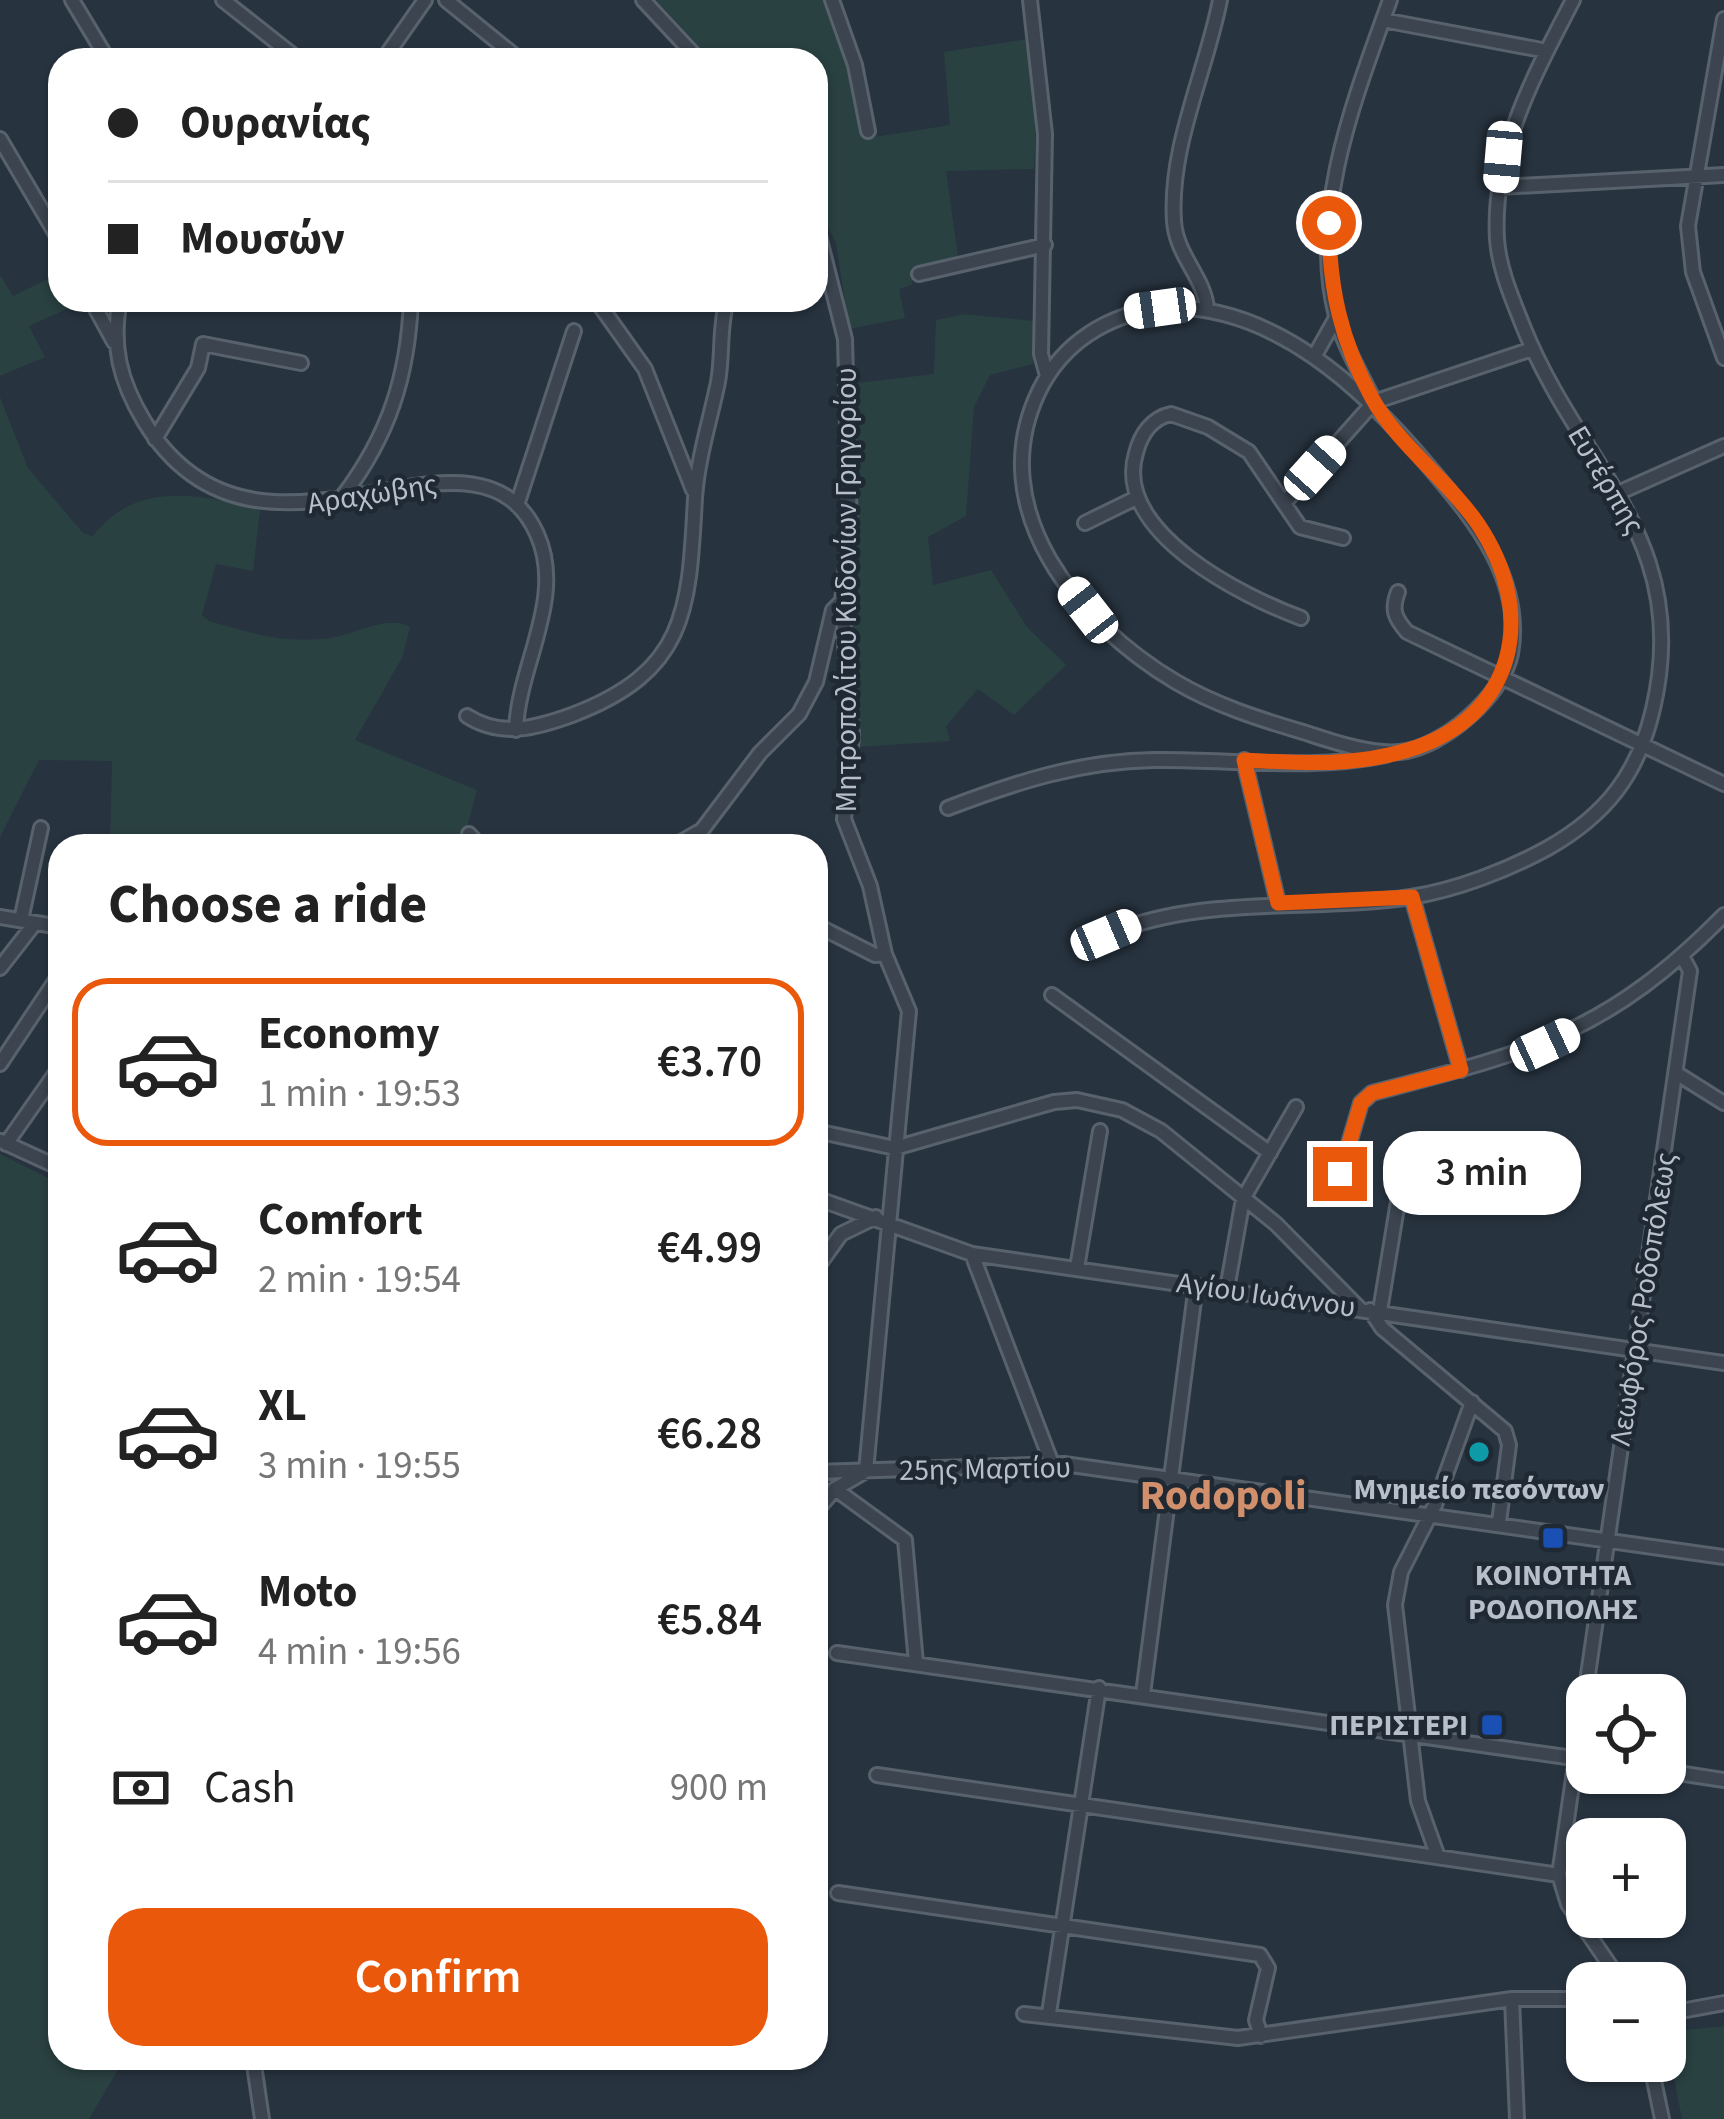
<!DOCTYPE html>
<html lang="en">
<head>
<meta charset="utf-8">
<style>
	:root { --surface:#fff; --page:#f2f2f2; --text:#222; --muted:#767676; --line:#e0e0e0; --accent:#ea580c }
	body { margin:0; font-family:"Source Sans 3",sans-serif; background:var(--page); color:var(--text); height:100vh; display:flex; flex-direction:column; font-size:45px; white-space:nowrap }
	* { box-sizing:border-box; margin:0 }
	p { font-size:39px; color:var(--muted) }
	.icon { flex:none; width:66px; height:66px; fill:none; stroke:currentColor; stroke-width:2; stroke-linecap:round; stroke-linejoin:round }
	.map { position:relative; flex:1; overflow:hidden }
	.details { position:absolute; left:48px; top:834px; width:780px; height:1236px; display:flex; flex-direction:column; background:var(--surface); border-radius:36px; box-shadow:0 3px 9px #0004 }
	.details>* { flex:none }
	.guide { position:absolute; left:48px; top:48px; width:780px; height:264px; border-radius:36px; box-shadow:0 3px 9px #0004; display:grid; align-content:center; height:264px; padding:0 60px; background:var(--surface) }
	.tools { position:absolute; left:1566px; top:1674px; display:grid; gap:24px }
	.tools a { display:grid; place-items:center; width:120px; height:120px; border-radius:24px; background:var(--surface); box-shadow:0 3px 9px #0004; font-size:60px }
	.end { position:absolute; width:54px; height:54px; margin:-27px; border:15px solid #ea580c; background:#fff; box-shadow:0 0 0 6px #fff }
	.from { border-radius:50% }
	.bubble { position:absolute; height:84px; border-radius:36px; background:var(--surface); box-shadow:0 3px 9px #0004; font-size:39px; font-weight:600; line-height:84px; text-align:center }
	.car { position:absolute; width:36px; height:72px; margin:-36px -18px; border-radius:15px; box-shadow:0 0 9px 3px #0007; background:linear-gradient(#fff 24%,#345 0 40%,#fff 0 76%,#345 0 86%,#fff 0) }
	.guide b { display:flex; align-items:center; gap:42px; height:114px; font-size:45px }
	.guide b+b { border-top:3px solid var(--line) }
	.guide i { width:30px; height:30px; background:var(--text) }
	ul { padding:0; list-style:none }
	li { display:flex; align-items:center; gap:36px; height:168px; margin:0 24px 18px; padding:0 36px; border:6px solid transparent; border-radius:36px }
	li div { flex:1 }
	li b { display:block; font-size:45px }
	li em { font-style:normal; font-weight:600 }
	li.current { border-color:var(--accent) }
	li>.icon { width:108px; height:108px; stroke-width:1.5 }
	h2 { padding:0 60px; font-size:54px; line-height:144px }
	.pay { display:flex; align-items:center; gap:30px; height:132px; padding:0 60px; font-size:45px }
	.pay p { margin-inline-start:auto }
	.button { display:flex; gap:24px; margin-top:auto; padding:24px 60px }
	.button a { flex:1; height:138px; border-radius:36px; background:var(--accent); color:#fff; font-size:48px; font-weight:600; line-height:138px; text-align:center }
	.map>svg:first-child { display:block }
	.green { fill:#2a4141 }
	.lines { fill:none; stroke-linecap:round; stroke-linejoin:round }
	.minor-casing { stroke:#58626d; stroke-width:18 }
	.minor { stroke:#3b444f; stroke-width:12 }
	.route { stroke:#ea580c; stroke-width:15 }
	.culture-dot { fill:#0f9aa8; stroke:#1f2934; stroke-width:4.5 }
	.transit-dot { fill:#1a4fb4; stroke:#1f2934; stroke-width:4.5 }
	.labels { text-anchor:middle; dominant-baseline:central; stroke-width:9; stroke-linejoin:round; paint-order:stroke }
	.street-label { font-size:30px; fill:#b7bfca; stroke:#1f2934 }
	.poi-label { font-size:30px; font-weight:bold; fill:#b7bfca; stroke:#1f2934 }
	.district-label { font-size:42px; font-weight:bold; fill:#d1906b; stroke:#1f2934 }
</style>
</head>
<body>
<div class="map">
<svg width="1724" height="2119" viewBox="0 0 1724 2119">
	<rect width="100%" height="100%" fill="#27333f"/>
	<!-- green -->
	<path class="green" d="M656,0H823L853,84L862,139L950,125L944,52L1027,39L1036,124L1034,169L946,171L958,256L911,268L912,285L899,289L905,318L849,329L836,243L816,205V60H712Z
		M60,273V300L85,301L29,326L45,357L0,376V275L13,296Z
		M965,314L1034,321L1033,364L990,375L974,407L966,516L928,537L933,585L991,570L1027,627L1066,665L1014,715L978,689L946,726L950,741L858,747L848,608L849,584L860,563L855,531L857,383L934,374L936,320Z
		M0,397L28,468L83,533L93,536C135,480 201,494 260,510L253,571L216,564L202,615L209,621C251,633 285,644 329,638C354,635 388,614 410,627L402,658L355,740L477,790L462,846H110L112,761L39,760L0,837Z
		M0,1154L60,1184V2058H125L89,2119H0Z
		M1724,2026V2119H1682L1665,2032Z"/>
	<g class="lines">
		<!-- minor casing -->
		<g class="minor-casing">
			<path id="minor" d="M72,0L108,60
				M223,0L299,60
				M446,0L520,60
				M643,0L699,60
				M832,0L855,65L868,131
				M1030,0L1045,134L1041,354L1047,376
				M1724,19L1688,226L1693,272L1724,358
				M1383,20L1547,51
				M383,60L425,0
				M0,139L60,241
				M1500,187L1724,175
				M816,224L845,339L850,530L842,601L852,736L844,819L870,886L885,954L909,1011L866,1471L835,1489L816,1511
				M919,274L1045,245
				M91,300L114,342
				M120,300C111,346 120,381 144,421C257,608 474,394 537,534C566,598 518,665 516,730
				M596,300L645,369L693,490
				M1160,308C1272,301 1365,390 1431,469C1475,521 1524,580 1511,654C1503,695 1443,748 1400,752C1370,755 1331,741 1303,732C1259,719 1215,705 1176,682C1078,624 982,509 1039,391C1063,342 1108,315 1160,308Z
				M1207,308C1204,277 1176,255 1174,221C1169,147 1206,72 1220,0
				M1314,357L1336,318
				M1374,401C1361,374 1343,344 1336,316C1309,211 1355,98 1390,0
				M155,439L198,368L203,344L301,363
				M1618,493L1724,446
				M343,496C389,435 408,376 411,300
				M1286,501L1374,402L1532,349
				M517,505L574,331
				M1085,523L1138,497
				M1398,592C1391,610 1395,618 1407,632L1724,784
				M1301,618C1244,597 1112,532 1136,453C1141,434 1152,418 1171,414L1208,427L1249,452L1300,527L1343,538
				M467,716C501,738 536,728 572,715C688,671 689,609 695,498C698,457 710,421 718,382C723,355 719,327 727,300
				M1244,760L1278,903
				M948,808C1016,782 1081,761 1154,760C1231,759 1311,771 1386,755
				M469,834L480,846
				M674,846L702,830L760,753L799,714L816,682L833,610L842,601
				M1412,897L1461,1070
				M0,917L60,927
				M21,920L41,828
				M816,925L875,955L885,954
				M1106,935C1204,894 1308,912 1411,897C1456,890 1508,870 1548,848C1606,815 1638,774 1653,709C1693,538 1580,469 1523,326C1512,298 1499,269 1497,239C1492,150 1534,76 1573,0
				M0,968L35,923
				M1052,995L1270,1153
				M0,1064L60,974
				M1676,1073L1724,1103
				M816,1131L895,1148L1054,1102L1077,1100L1122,1110L1161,1131L1276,1224L1360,1309
				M1,1141L60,1168
				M6,1144L60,1067
				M1340,1174L1361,1103L1372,1093C1529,1052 1606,1035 1724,915
				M816,1198L972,1254L1724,1363
				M972,1254L1052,1464
				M1077,1268L1100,1131
				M816,1269L841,1234L876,1217
				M1227,1289L1243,1199L1296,1107
				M1370,1310L1382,1328L1505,1431L1509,1445L1499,1522
				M1380,1311L1402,1177
				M816,1472L1064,1464L1724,1557
				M835,1489L905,1540L916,1663
				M837,1653L1587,1760
				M1143,1694L1196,1285
				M1665,1771L1724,1780
				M877,1775L1559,1875
				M1438,1857L1418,1801L1395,1605L1401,1572L1435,1505L1472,1402
				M838,1893L1260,1955L1268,1968L1256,2020L1261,2036
				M1622,1983L1568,1904L1559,1875L1690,971L1682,956
				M1512,1999L1517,2119
				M1049,2013L1099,1688
				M1024,2014L1238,2038L1512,1999H1587
				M1665,2014L1724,2003
				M253,2058L262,2119
				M1650,2061L1662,2119"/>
		</g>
		<!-- minor -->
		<use href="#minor" class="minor"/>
	</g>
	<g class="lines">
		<!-- route -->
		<path class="route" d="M1329,223C1329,288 1341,341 1372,398C1398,445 1448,480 1478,524C1538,613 1517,717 1408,750C1354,767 1299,763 1244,760L1278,903L1412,897L1461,1070L1372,1093L1361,1103L1340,1174"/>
	</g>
	<!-- markers -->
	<circle class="culture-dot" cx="1479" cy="1452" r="12"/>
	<g class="transit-dot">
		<rect x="1541" y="1526" width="24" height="24" rx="6"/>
		<rect x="1480" y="1713" width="24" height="24" rx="6"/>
	</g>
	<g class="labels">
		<!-- street labels -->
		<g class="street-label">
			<text transform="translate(1606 480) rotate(59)">Ευτέρπης</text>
			<text transform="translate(372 494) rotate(-9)">Αραχώβης</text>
			<text transform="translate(846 590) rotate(-90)">Μητροπολίτου Κυδονίων Γρηγορίου</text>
			<text transform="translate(1266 1295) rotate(8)">Αγίου Ιωάννου</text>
			<text transform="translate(1643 1299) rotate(-81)">Λεωφόρος Ροδοπόλεως</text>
			<text transform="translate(985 1469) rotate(-1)">25ης Μαρτίου</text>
		</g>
		<!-- poi labels -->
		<g class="poi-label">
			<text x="1479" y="1489">Μνημείο πεσόντων</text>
			<text x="1553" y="1575">ΚΟΙΝΟΤΗΤΑ<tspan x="1553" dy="34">ΡΟΔΟΠΟΛΗΣ</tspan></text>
			<text x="1468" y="1725" text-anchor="end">ΠΕΡΙΣΤΕΡΙ</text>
		</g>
		<!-- district labels -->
		<g class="district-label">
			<text x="1223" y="1496">Rodopoli</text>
		</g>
	</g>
</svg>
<div class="tools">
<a><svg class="icon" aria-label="locate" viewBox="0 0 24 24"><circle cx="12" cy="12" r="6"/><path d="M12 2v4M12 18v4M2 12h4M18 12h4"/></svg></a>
<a>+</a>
<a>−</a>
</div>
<i class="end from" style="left:1329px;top:223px"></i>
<i class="end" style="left:1340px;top:1174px"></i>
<div class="bubble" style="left:1383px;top:1131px;width:198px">3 min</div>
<i class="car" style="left:1503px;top:157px;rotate:185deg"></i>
<i class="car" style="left:1160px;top:308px;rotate:262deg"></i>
<i class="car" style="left:1315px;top:468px;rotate:42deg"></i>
<i class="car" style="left:1088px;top:610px;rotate:322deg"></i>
<i class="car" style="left:1106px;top:935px;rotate:67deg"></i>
<i class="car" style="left:1545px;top:1045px;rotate:65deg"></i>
<div class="guide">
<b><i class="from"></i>Ουρανίας</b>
<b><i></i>Μουσών</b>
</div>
<section class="details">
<h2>Choose a ride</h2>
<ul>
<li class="current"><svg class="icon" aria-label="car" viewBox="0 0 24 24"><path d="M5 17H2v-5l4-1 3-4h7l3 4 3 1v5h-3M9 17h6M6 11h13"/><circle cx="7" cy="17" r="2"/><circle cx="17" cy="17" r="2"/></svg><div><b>Economy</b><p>1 min · 19:53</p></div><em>€3.70</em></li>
<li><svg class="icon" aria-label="car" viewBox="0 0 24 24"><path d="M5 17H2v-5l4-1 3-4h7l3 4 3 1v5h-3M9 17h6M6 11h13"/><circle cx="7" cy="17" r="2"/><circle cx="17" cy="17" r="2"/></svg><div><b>Comfort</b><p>2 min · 19:54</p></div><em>€4.99</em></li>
<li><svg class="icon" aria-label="car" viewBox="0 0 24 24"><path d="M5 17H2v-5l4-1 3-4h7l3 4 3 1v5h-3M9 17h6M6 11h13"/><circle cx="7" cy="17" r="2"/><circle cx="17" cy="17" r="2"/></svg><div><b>XL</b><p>3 min · 19:55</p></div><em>€6.28</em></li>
<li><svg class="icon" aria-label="car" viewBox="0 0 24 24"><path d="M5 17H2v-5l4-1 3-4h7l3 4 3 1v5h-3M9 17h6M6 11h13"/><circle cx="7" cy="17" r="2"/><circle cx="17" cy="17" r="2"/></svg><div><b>Moto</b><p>4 min · 19:56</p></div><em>€5.84</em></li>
</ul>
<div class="pay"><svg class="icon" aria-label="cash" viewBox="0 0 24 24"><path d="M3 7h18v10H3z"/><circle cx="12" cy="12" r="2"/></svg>Cash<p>900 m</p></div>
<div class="button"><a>Confirm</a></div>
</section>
</div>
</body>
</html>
